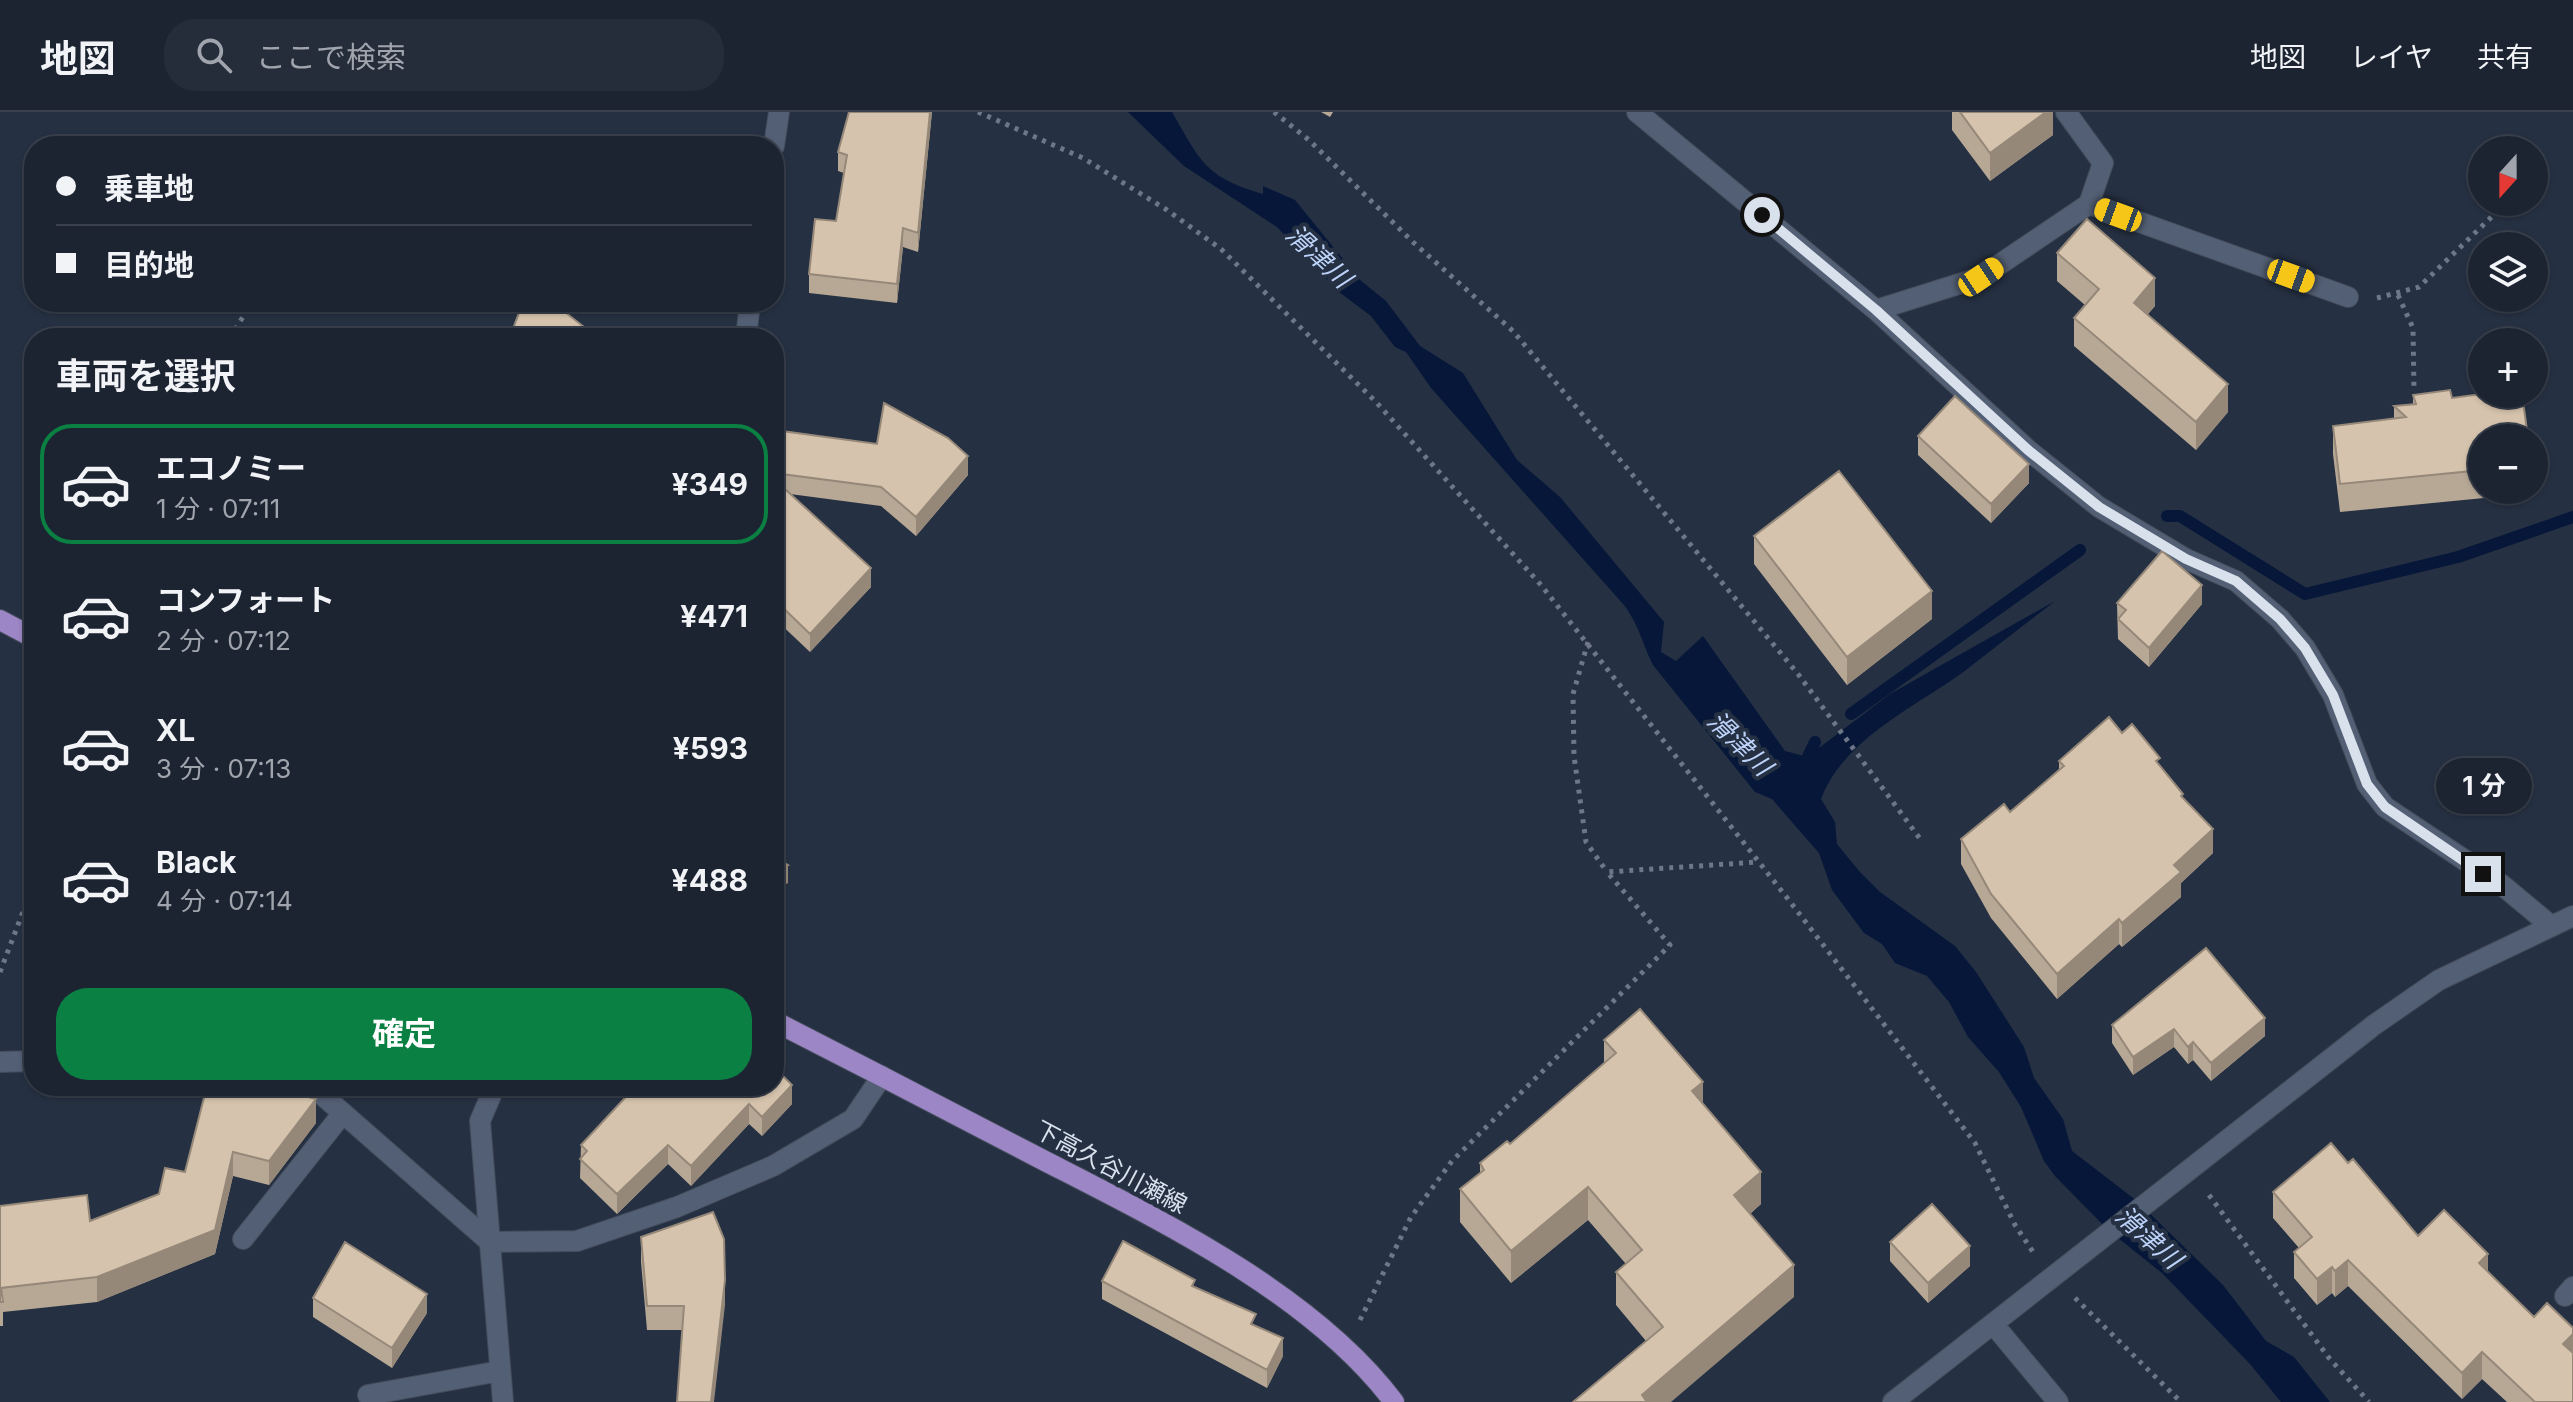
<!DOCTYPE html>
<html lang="ja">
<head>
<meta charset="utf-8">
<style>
	:root { --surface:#1c2432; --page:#252c3a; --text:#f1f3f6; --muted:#a0a4ac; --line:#3a414d; --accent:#0b8043 }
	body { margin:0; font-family:Inter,"Noto Sans JP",sans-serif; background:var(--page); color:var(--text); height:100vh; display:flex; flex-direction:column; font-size:30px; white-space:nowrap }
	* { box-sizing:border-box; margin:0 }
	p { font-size:26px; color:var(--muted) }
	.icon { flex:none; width:44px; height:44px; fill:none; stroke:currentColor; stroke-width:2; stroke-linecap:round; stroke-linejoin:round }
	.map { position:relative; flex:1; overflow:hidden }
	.panel { position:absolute; left:24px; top:216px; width:760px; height:768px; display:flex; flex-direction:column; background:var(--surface); border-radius:32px; box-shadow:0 2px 6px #0004,0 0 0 2px var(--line) }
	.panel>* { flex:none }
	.hud { position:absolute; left:24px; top:24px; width:760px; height:176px; border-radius:32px; box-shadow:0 2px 6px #0004,0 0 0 2px var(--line); display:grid; align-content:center; height:176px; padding:0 32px; background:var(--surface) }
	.needle { width:52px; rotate:201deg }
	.controls { position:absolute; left:2468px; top:24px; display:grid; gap:16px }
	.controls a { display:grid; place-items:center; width:80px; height:80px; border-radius:50%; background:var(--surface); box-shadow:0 2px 6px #0004,0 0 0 2px var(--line); font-size:40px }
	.end { position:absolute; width:36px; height:36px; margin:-18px; border:10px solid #d9e1ed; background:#111; box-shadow:0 0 0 4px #111 }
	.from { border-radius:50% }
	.bubble { position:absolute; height:56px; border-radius:28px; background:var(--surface); box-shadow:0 2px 6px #0004,0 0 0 2px var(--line); font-size:26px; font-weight:700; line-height:56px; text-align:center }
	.car { position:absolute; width:24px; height:48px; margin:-24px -12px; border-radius:10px; box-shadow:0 0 6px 2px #0007; background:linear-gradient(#f5c518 24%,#345 0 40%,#f5c518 0 76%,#345 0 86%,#f5c518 0) }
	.hud b { display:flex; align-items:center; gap:28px; height:76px; font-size:30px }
	.hud b+b { border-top:2px solid var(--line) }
	.hud i { width:20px; height:20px; background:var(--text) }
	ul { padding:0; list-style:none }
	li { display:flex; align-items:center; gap:24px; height:120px; margin:0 16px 12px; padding:0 16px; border:4px solid transparent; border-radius:32px }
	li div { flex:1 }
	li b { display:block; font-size:30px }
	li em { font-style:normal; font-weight:700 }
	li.active { border-color:var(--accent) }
	li>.icon { width:72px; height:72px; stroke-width:1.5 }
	h2 { padding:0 32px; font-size:36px; line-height:96px }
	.button { display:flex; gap:16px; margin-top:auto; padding:16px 32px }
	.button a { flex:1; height:92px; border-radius:32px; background:var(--accent); color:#fff; font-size:32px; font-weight:700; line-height:92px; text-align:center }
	header { display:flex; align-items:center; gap:48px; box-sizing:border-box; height:112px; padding:0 40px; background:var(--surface); border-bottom:2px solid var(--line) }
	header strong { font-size:38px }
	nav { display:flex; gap:44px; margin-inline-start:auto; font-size:28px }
	.search { width:560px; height:72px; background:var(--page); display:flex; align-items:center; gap:20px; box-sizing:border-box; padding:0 28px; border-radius:32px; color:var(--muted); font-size:30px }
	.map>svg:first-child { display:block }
	.water { fill:#061739 }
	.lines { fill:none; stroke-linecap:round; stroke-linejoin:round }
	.stream { stroke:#061739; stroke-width:12 }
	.minor-casing { stroke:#434c5b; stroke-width:22 }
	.major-casing { stroke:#434c5b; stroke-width:22 }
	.path { stroke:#6d7787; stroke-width:5; stroke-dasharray:4 6; stroke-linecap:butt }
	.minor { stroke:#535f74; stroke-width:20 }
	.major { stroke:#9c86c5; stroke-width:20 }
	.wall { fill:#b7a895 }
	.shaded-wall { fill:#958879 }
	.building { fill:#d5c3ad; stroke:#958879; stroke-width:2 }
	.route { stroke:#d9e1ed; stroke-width:10 }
	.labels { text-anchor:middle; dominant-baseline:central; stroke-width:8; stroke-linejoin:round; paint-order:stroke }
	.street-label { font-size:24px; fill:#d9e1ed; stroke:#253042 }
	.water-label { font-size:26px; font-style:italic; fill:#bcd2f9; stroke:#253042 }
</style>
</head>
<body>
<header>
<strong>地図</strong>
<div class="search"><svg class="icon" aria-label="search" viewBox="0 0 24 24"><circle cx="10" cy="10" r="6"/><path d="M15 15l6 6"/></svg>ここで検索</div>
<nav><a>地図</a><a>レイヤ</a><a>共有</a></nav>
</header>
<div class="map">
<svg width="2573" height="1290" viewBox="0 0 2573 1290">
	<rect width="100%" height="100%" fill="#253042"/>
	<!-- water -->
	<path class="water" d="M1128,0H1172C1201,50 1205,65 1263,82V74L1295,88L1360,168L1386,189L1420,234L1463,261L1517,348L1560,385L1664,510L1661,540L1676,549L1703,524L1785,639L1804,644L1815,639L1890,582L2055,489C2024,513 1993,537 1962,561C1913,596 1843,628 1821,687L1835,710L1837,732L1859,759L1880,780L1955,834L1976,860L2024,935L2034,966L2063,1007L2072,1039L2137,1089L2223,1173L2266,1229L2294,1245L2330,1290H2281L2250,1252L2162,1161L2108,1118L2055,1064L2044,1049L2021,995L1999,960L1968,925L1949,890L1927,864L1895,851L1882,832L1864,821L1832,778L1819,741L1772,687L1755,680L1653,553C1642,531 1640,515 1624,493L1431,276L1406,240L1395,235L1371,204L1339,180L1277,115L1184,54Z"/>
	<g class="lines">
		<!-- stream -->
		<path class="stream" d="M2167,404H2180L2305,482L2458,445L2573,405
			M1851,602L2080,438
			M1804,653L1815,630"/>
		<!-- minor casing -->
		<g class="minor-casing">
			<path id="minor" d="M1637,0L1876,198L2028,338L2099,395L2186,447L2236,469L2280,507L2305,536L2333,583L2367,672L2385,695L2502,773L2550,813
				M774,34L779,0
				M2089,92L2348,185
				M1876,198L1981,165L2089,92L2103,51L2066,0
				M746,226L750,190
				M0,950L34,949
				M312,974L490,1130L577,1129L677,1095L773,1054L853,1007L882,964
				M495,974L480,1009L503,1290
				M243,1127L343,1001
				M2565,1184L2573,1175
				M1994,1213L2058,1290
				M368,1283L500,1259
				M1893,1290L2374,913L2439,868L2573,804"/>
		</g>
		<!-- major casing -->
		<g class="major-casing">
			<path id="major" d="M0,508L34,526
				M774,909C864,955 953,1001 1043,1048C1160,1108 1313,1182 1394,1290"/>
		</g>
		<!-- path -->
		<path class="path" d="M978,0L1083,46L1167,98L1221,137L1376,290L1541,473L1788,787L1975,1031L2015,1113L2033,1140
			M1274,0L1309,28L1414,131L1513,219L1798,562L1921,728
			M2398,183L2413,216L2414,278
			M2377,186L2419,175L2507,90
			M230,226L252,190
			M1588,530L1573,582L1574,644L1586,730L1607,760
			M0,860L34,771
			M2209,1083L2329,1246L2369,1290
			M2075,1186L2181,1290
			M1360,1208L1411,1105L1452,1049L1670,833L1607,760L1758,750"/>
		<!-- minor -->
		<use href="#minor" class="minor"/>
		<!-- major -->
		<use href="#major" class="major"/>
	</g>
	<!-- wall -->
	<path class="wall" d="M932,0L918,140L903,135L897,191L809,181V162L836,109L844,61L838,59V40Z
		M1321,0H1333L1330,5Z
		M1952,0H2053V23L1990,69L1952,18Z
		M2057,141L2155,194L2147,203L2228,300L2196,338L2074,234V206L2085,193L2057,169Z
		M2413,283L2452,286L2482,326V378H2515V383L2340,400L2333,342V314L2394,306V294L2413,292Z
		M774,318L968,363L916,424L881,394L790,382L871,475L810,540L774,506V390L782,381L774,380Z
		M1918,324L2029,371L1991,411L1918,343Z
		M1754,424L1932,507L1847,573L1754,452Z
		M2117,491L2202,492L2149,555L2118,527Z
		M2122,621L2160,655L2183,686L2213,741L2181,771V785L2122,835L2119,832L2057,887L1991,806L1961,752V727L2010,700L2059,657V649Z
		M2112,913L2265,924L2211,969L2193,948L2188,952L2174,935L2133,963L2112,931Z
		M1604,928L1703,992L1761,1092L1750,1102L1794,1185L1646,1229L1616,1193V1160L1626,1152L1588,1108L1511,1171L1460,1110V1077L1480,1062V1051L1510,1032L1604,951Z
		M207,974L316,1011L269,1073L233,1064L215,1142L97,1190L3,1200V1214H0V1094L90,1109L159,1082L185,1060Z
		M636,974L792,992L762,1024L749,1012L691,1074L668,1052L617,1102L580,1066L581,1033Z
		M2348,1051L2418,1124L2488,1160L2573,1290H2507L2482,1267L2462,1287L2348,1174L2335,1185L2332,1181L2317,1193L2294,1166V1140L2299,1136L2273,1106V1080Z
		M641,1125L725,1193L682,1218H647L641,1150Z
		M1890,1130L1970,1154L1928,1191L1890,1149Z
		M1102,1169L1195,1175L1283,1244L1267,1276L1102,1187Z
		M313,1186L427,1201L392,1256L313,1205Z"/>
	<!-- shaded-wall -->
	<path class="shaded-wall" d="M930,0H932L918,140V121Z
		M2046,0H2053V23L1990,69V41Z
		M903,116V135L897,191V172Z
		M2155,166V194L2134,219V191Z
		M2228,272V300L2196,338V310Z
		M968,344V363L916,424V405Z
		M2029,352V371L1991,411V392Z
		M871,456V475L810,540V522Z
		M2202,473V492L2149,555V536Z
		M1932,479V507L1847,573V545Z
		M782,565L781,604L774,620V597L776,578Z
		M2213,717V741L2181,771V785L2122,835V811L2174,753Z
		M788,753V771L774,778V759Z
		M2119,807V832L2057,887V862Z
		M2265,906V924L2211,969V951Z
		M2174,917V935L2133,963V945Z
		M2193,930V948L2188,952V935Z
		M1703,970V1003L1692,979Z
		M792,973V992L762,1024V1005Z
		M316,987V1011L269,1073V1049Z
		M749,992V1012L691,1074V1054Z
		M668,1033V1052L617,1102V1082Z
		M233,1040V1064L215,1142L97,1190V1165Z
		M1761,1060V1092L1734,1115V1083Z
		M1588,1075V1108L1511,1171V1139Z
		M1970,1134V1154L1928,1191V1171Z
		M2488,1142V1168L2479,1151Z
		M2348,1148V1174L2335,1185V1159Z
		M1794,1153V1185L1671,1290H1642V1283Z
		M2332,1155V1181L2317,1193V1167Z
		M725,1168V1193L714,1290H711Z
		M427,1182V1201L392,1256V1236Z
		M2573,1222V1248L2563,1232Z
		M1283,1226V1244L1267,1276V1258Z
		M2482,1240V1267L2462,1287V1261Z"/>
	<!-- building -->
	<path class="building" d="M849,0H930L918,121L903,116L897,172L809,162L815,107L836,109L847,43L838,40Z
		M1960,0H2046L1990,41Z
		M2087,107L2155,166L2134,191L2228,272L2196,310L2074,206L2099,177L2057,141Z
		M523,190H563L561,197L598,226H513L510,225Z
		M2450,278L2452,286L2482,282H2522L2528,326H2482V358L2340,372L2333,314L2406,305L2394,294L2416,292L2413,283Z
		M1955,284L2029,352L1991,392L1918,324Z
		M884,291L948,326L968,344L916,405L881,375L774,361V318L877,332Z
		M1839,359L1932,479L1847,545L1754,424Z
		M785,377L871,456L810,522L774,487V390Z
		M2162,439L2202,473L2149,536L2118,507L2126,498L2117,491Z
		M774,562L782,565L776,578L781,581L774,597Z
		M2109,605L2122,621L2132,612L2160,646L2156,649L2183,682L2181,684L2213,717L2174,753L2181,760L2122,811L2119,807L2057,862L1991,782L1961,727L2004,692L2010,700L2064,654L2059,649Z
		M774,745L788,753L774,759Z
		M2206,836L2265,906L2211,951L2193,930L2188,935L2174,917L2133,945L2112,913Z
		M1640,897L1703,970L1692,979L1761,1060L1734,1083L1794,1153L1642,1283L1647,1290H1573L1663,1215L1616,1160L1642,1138L1588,1075L1511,1139L1460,1077L1484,1058L1480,1051L1507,1029L1510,1032L1616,941L1604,928Z
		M774,955L792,973L762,1005L749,992L691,1054L668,1033L617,1082L580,1047L587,1039L581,1033L636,974H774Z
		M207,974H266L316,987L269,1049L233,1040L215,1118L97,1165L1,1176L3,1190H0V1094L87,1083L90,1109L159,1082L165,1056L185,1060Z
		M2331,1031L2348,1051L2353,1047L2418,1124L2444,1098L2488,1142L2479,1151L2534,1205L2547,1191L2573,1216V1222L2563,1232L2573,1241V1290H2535L2482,1240L2462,1261L2348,1148L2335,1159L2332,1155L2317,1167L2294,1140L2312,1125L2273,1080Z
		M1932,1092L1970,1134L1928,1171L1890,1130Z
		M713,1100L724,1127L725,1168L711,1290H677L684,1194H647L641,1125Z
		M1123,1129L1195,1168L1192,1174L1256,1202L1251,1212L1283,1226L1267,1258L1102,1169Z
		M345,1130L427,1182L392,1236L313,1186Z"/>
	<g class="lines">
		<!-- route -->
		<path class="route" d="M1762,103L1876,198L2028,338L2099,395L2186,447L2236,469L2280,507L2305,536L2333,583L2367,672L2385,695L2483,762"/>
	</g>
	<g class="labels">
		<!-- street labels -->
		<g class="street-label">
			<text transform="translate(1111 1055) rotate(28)">下高久谷川瀬線</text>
		</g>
		<!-- water labels -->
		<g class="water-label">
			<text transform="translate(1319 144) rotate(43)">滑津川</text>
			<text transform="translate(1740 631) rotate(45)">滑津川</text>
			<text transform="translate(2149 1125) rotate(42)">滑津川</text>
		</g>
	</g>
</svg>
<div class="controls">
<a><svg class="needle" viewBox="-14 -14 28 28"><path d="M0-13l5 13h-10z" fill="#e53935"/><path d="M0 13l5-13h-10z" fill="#a0a4ac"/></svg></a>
<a><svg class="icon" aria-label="layers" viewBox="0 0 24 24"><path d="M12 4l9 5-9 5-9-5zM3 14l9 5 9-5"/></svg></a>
<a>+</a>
<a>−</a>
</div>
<i class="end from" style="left:1762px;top:103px"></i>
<i class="end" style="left:2483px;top:762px"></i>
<div class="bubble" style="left:2436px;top:646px;width:96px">1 分</div>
<i class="car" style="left:2118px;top:103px;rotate:290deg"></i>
<i class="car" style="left:2291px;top:164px;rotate:110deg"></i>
<i class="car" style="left:1981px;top:165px;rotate:56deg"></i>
<div class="hud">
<b><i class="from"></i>乗車地</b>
<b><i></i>目的地</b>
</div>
<section class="panel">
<h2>車両を選択</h2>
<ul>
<li class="active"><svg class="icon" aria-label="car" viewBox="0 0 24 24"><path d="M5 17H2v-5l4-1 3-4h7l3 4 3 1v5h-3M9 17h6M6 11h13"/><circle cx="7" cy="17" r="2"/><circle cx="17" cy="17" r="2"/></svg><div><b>エコノミー</b><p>1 分 · 07:11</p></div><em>¥349</em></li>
<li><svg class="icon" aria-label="car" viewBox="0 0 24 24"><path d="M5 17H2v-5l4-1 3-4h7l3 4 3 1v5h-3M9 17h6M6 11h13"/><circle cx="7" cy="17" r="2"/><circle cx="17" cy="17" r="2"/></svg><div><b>コンフォート</b><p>2 分 · 07:12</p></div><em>¥471</em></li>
<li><svg class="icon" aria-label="car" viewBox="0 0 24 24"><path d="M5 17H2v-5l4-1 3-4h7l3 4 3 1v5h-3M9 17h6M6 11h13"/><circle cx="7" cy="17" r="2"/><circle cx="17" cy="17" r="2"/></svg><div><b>XL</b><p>3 分 · 07:13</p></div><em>¥593</em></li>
<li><svg class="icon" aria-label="car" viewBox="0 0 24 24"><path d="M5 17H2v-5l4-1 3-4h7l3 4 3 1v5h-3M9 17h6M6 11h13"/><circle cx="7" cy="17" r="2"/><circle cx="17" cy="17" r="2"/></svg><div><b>Black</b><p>4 分 · 07:14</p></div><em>¥488</em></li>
</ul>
<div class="button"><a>確定</a></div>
</section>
</div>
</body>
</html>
